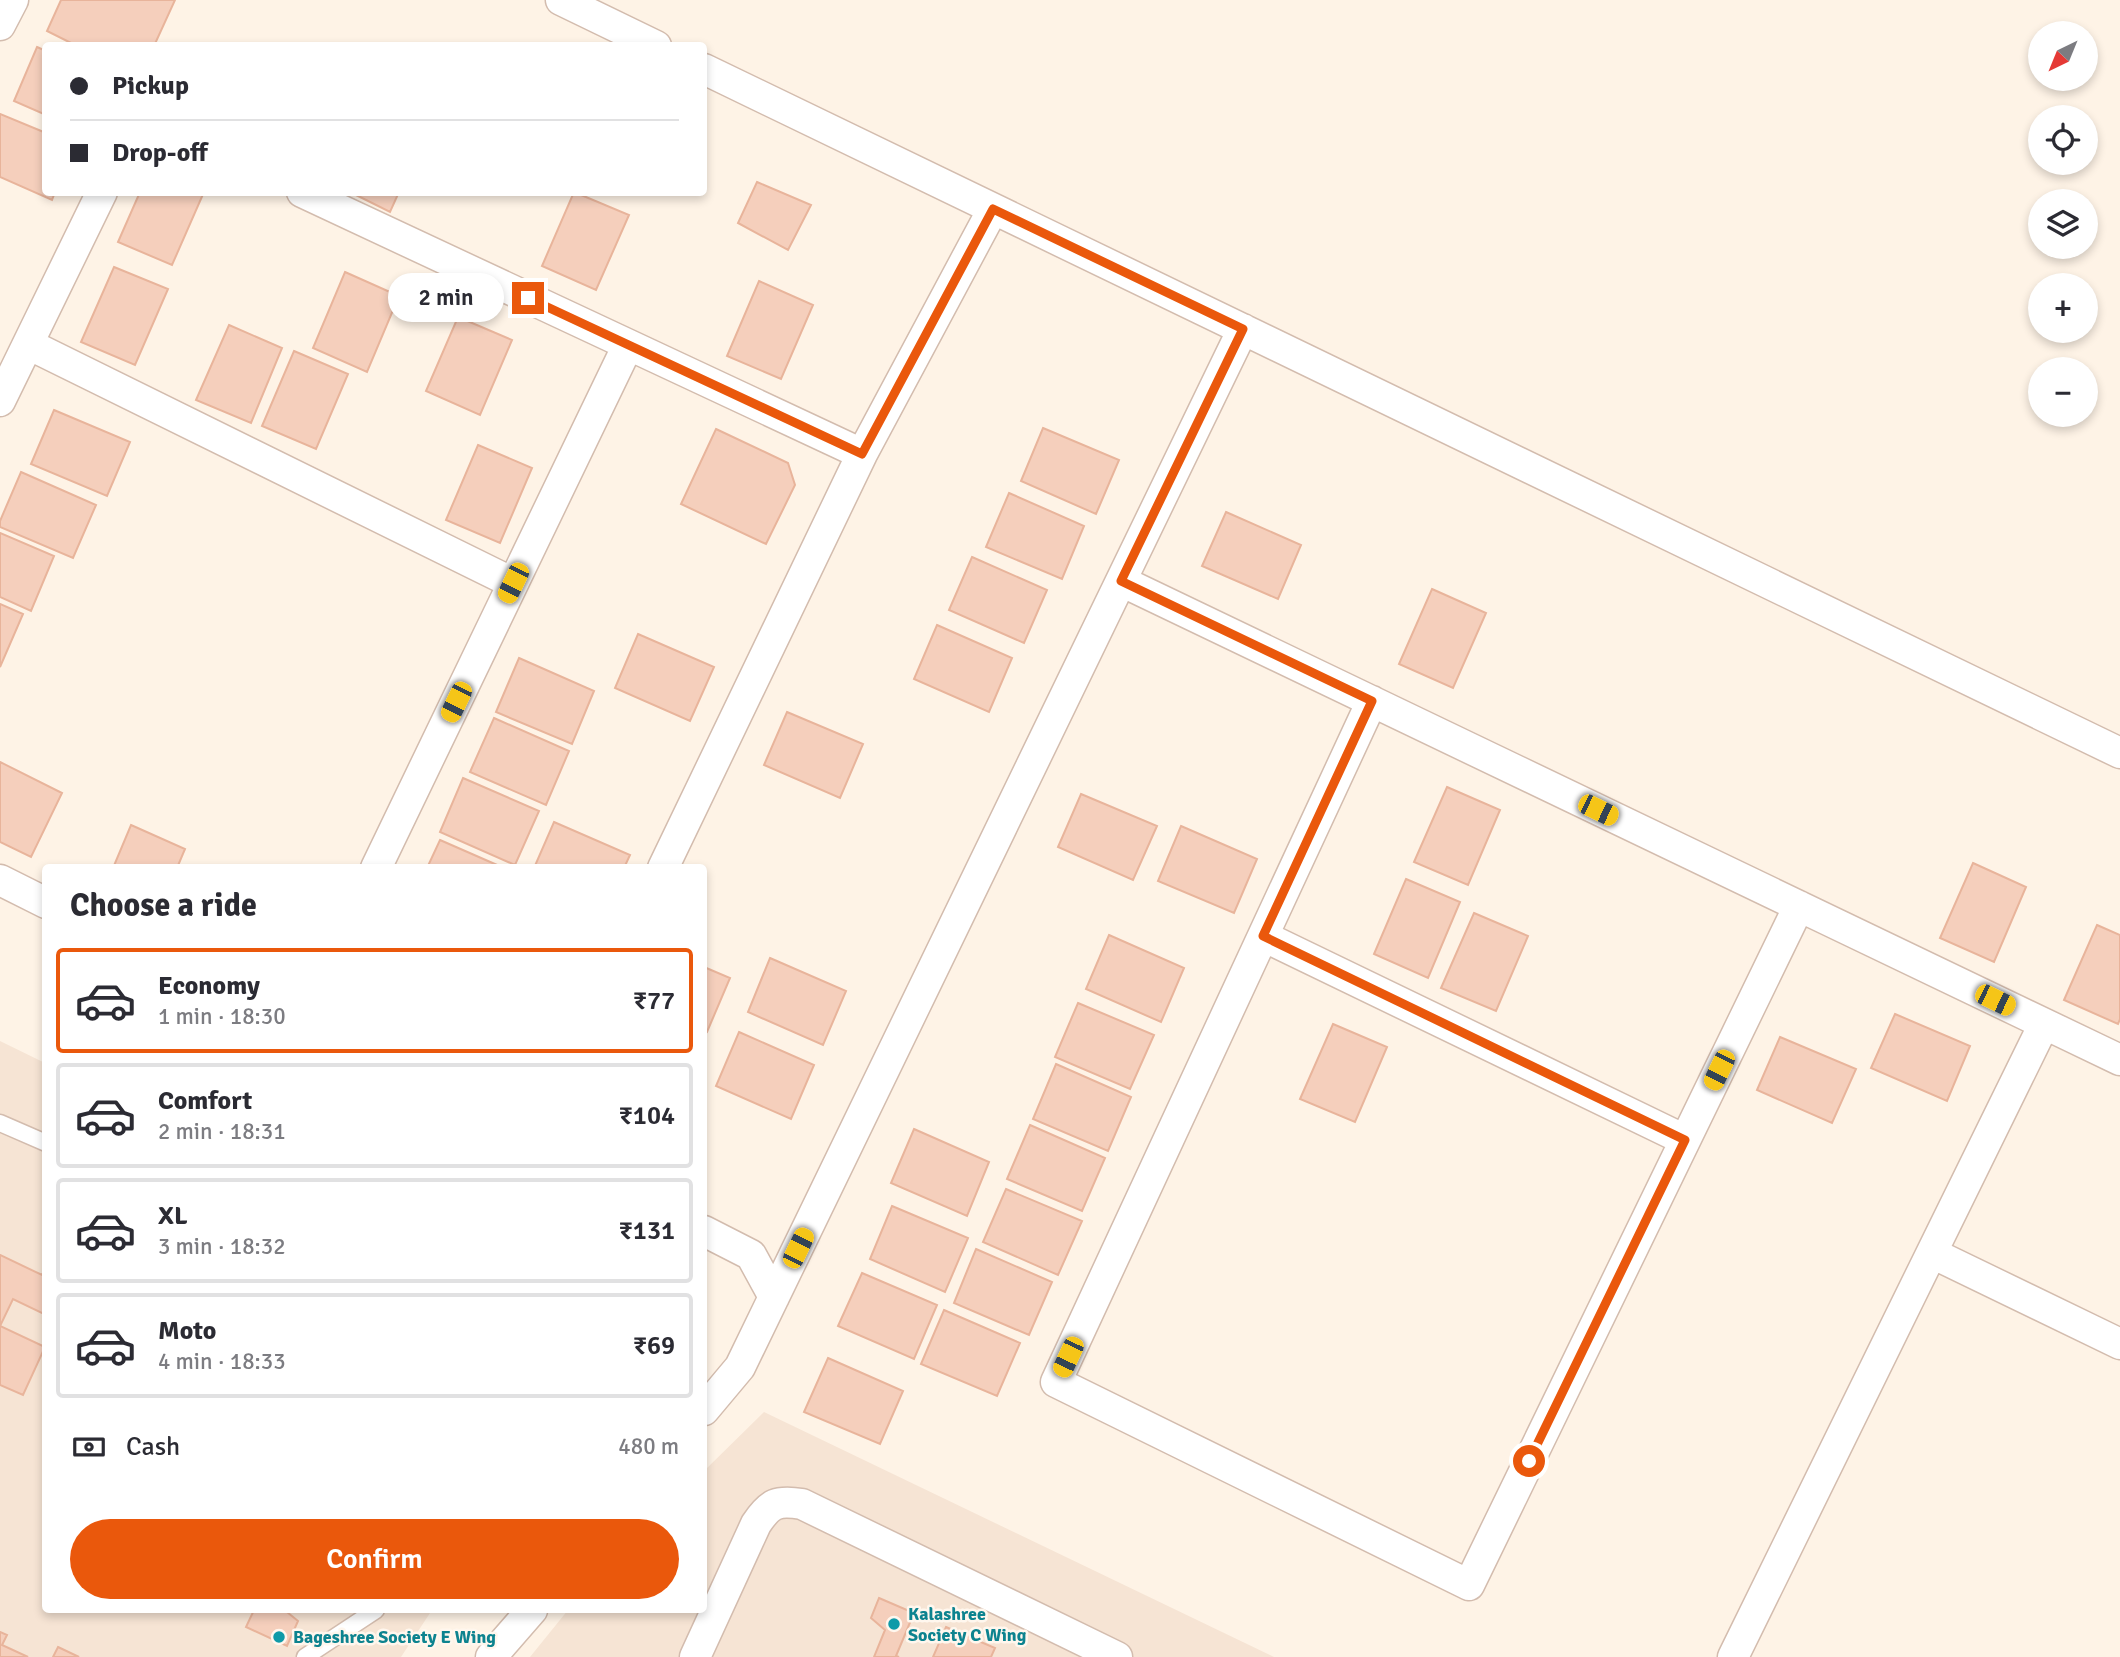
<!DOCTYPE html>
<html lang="en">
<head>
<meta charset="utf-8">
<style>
	:root { --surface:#fff; --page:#f7f7f7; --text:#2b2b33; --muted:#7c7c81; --line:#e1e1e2; --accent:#ea580c }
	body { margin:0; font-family:Signika,sans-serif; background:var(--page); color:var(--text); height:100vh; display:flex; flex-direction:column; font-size:26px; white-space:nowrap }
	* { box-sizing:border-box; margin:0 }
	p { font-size:23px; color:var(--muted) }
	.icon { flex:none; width:38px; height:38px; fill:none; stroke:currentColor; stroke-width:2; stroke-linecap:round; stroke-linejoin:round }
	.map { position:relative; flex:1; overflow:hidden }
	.side { position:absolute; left:42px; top:864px; width:665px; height:749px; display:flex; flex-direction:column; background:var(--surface); border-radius:7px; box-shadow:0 4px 10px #0003 }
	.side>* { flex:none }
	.hud { position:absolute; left:42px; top:42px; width:665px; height:154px; border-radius:7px; box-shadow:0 4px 10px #0003; display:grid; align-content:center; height:154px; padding:0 28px; background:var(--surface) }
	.needle { width:46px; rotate:223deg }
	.controls { position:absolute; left:2028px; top:21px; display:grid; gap:14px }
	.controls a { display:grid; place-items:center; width:70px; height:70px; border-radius:50%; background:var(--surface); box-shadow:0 4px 10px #0003; font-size:35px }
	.end { position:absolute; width:32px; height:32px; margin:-16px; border:9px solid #ea580c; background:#fff; box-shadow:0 0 0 4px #fff }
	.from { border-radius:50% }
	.bubble { position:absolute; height:49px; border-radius:24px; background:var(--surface); box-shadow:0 4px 10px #0003; font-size:23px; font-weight:600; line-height:49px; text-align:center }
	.car { position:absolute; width:21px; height:42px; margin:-21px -10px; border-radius:9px; box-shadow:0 0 5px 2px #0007; background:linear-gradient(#f5c518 24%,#345 0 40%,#f5c518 0 76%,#345 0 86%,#f5c518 0) }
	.hud b { display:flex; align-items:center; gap:24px; height:66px; font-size:26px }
	.hud b+b { border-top:2px solid var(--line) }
	.hud i { width:18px; height:18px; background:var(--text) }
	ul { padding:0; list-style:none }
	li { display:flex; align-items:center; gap:21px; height:105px; margin:0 14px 10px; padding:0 14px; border:4px solid var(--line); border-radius:7px }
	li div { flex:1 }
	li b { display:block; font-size:26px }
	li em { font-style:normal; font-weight:600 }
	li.current { border-color:var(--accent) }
	li>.icon { width:63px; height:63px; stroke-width:1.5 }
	h2 { padding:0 28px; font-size:32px; line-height:84px }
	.pay { display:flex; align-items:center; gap:18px; height:77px; padding:0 28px; font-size:26px }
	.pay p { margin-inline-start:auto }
	.button { display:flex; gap:14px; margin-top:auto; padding:14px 28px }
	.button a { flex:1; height:80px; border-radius:42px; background:var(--accent); color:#fff; font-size:28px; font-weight:600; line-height:80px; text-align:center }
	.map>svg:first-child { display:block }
	.residential { fill:#f6e4d4 }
	.building { fill:#f5cfbc; stroke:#e8b49b; stroke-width:2 }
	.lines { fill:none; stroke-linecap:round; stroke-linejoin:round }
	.lane-casing { stroke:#d3bcae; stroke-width:19 }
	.street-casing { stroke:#d3bcae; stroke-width:33 }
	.lane { stroke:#fff; stroke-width:16 }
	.street { stroke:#fff; stroke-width:30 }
	.route { stroke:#ea580c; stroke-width:9 }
	.culture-dot { fill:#0f9aa8; stroke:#fff7ee; stroke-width:2.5 }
	.labels { text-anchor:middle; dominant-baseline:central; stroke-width:5; stroke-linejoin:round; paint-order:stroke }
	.culture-label { font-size:18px; font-weight:bold; fill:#0d838f; stroke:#fff7ee; text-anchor:start }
</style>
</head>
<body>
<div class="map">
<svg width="2120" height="1657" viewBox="0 0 2120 1657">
	<rect width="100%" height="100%" fill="#fef3e6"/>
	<!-- residential -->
	<path class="residential" d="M0,1041L45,1063L46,1610H432L401,1657H0Z
		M764,1412L1274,1657H530L568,1610H704V1471Z"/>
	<!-- building -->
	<path class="building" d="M61,0H175L154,46H77L47,31Z
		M37,47L46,51V115L14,101Z
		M0,114L46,133V192H55L52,200L0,177Z
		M757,182L811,205L788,250L738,223Z
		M140,192H204L172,265L118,242Z
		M350,192H399L390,212Z
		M574,192L629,215L596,290L542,266Z
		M114,267L168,289L135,365L81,342Z
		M345,272L399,296L367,372L313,348Z
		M759,281L813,305L781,379L727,356Z
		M458,317L512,340L480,415L426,391Z
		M229,325L282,348L251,423L196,400Z
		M294,351L348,374L316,449L262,426Z
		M54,410L130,442L107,496L31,464Z
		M1043,428L1119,460L1096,514L1021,481Z
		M716,429L788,463L795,485L766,544L681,504Z
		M478,445L532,468L500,543L446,520Z
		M21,472L96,505L73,558L0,527V521Z
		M1009,493L1084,526L1062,579L986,547Z
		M1226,512L1301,545L1278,599L1202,566Z
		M0,533L54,556L31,611L0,597Z
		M972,557L1047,590L1024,643L949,610Z
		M1432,589L1486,613L1453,688L1399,664Z
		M0,604L23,614L0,667Z
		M937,625L1012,658L989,712L914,679Z
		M638,634L714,667L690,721L615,688Z
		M519,658L594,691L572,744L496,712Z
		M787,712L863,744L840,798L764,765Z
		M494,718L569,751L546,805L470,772Z
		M0,762L62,793L31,857L0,842Z
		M463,778L539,811L515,865L440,832Z
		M1447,787L1500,810L1468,885L1414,862Z
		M1081,794L1157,826L1133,880L1058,847Z
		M554,822L630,855L624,868H534Z
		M131,825L185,849L177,868H113Z
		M1181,826L1257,859L1234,913L1158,881Z
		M440,840L504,868H427Z
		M1973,863L2026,887L1994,962L1940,938Z
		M1406,879L1460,902L1428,978L1374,954Z
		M1474,913L1528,936L1496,1011L1441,988Z
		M2097,925L2120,935V1019L2118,1024L2064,1000Z
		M1109,935L1184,968L1161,1022L1086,989Z
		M770,958L846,991L823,1045L748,1012Z
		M704,967L730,978L707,1032L704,1031Z
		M1078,1003L1154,1035L1130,1089L1055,1057Z
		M1895,1014L1970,1046L1947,1101L1871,1068Z
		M1333,1024L1387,1047L1355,1122L1300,1099Z
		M739,1032L814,1065L791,1119L716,1086Z
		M1780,1037L1856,1069L1832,1123L1757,1090Z
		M1056,1064L1131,1097L1108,1151L1033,1119Z
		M1030,1125L1105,1158L1082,1211L1007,1179Z
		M914,1129L989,1162L967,1216L891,1183Z
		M1006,1189L1082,1221L1058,1275L983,1242Z
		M892,1206L968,1238L945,1292L870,1259Z
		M976,1249L1052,1282L1029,1335L954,1303Z
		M0,1255L42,1275L46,1267V1315L13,1299L0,1326L45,1347L23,1395L0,1385Z
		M862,1273L937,1305L914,1359L838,1326Z
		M944,1310L1020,1343L997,1396L921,1364Z
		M828,1358L903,1391L880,1444L804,1412Z
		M879,1598L914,1613L896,1656L899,1657H874L885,1630L871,1618Z
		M254,1610H288L287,1612L298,1621L287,1646L246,1627Z
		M946,1627L995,1648L991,1657H933Z
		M0,1632L7,1635L2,1645L28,1657H0Z
		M58,1647L79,1657H53Z"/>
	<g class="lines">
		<!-- lane casing -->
		<g class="lane-casing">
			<path id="lane" d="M0,1123L46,1143
				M305,1657L376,1610"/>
		</g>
		<!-- street casing -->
		<g class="street-casing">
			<path id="street" d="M561,0L656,46
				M0,25L13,0
				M704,69L2120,753
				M302,192L862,454L663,868
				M28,344L513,583
				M0,401L102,192
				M862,454L993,209
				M1121,581L2120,1060
				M1372,701L1056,1382L1469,1585L1799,906
				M376,868L628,345
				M0,880L46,903
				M1263,936L1685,1140
				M704,1231L751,1255L774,1297
				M1932,1253L2120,1344
				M704,1410L740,1367L1243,329
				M491,1657L532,1610
				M695,1657L756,1524C770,1503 777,1500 802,1504L1117,1657
				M1733,1657L2044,1024"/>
		</g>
		<!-- lane -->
		<use href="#lane" class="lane"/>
		<!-- street -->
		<use href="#street" class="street"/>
	</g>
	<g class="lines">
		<!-- route -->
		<path class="route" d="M528,298L862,454L993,209L1243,329L1121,581L1372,701L1263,936L1685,1140L1529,1461"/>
	</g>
	<!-- markers -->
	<g class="culture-dot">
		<circle cx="894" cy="1624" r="7"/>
		<circle cx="279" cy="1637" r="7"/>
	</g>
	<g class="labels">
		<!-- culture labels -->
		<g class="culture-label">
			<text x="908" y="1614">Kalashree<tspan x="908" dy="21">Society C Wing</tspan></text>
			<text x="293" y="1637">Bageshree Society E Wing</text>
		</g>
	</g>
</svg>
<div class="controls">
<a><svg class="needle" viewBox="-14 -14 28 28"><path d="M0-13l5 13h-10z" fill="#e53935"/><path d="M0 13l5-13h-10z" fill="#7c7c81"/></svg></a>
<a><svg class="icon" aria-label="locate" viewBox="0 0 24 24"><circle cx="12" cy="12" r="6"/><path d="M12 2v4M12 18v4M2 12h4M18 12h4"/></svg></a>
<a><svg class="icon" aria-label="layers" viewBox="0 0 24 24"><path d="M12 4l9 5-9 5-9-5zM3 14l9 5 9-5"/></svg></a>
<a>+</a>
<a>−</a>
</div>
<i class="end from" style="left:1529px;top:1461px"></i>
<i class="end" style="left:528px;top:298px"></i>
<div class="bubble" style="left:388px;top:273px;width:116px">2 min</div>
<i class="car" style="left:513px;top:583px;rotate:206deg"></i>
<i class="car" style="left:456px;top:702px;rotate:206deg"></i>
<i class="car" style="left:1598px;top:810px;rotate:116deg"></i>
<i class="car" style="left:1995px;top:1000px;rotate:116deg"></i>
<i class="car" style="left:1719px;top:1070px;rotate:206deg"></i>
<i class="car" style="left:798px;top:1248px;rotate:26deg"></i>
<i class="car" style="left:1068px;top:1357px;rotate:205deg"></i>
<div class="hud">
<b><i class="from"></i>Pickup</b>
<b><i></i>Drop-off</b>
</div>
<section class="side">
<h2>Choose a ride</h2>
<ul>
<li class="current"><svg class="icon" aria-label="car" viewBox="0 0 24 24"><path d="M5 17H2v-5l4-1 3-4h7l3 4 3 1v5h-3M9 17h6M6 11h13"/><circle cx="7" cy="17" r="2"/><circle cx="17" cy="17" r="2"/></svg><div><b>Economy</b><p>1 min · 18:30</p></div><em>₹77</em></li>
<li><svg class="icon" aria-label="car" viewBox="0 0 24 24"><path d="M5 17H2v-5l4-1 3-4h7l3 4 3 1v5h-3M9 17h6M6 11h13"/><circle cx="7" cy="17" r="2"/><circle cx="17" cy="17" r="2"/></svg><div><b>Comfort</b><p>2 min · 18:31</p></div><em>₹104</em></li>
<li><svg class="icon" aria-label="car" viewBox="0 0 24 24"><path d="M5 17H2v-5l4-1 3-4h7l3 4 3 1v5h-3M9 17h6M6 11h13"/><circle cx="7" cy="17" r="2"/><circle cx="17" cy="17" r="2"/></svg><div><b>XL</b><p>3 min · 18:32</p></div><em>₹131</em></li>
<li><svg class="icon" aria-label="car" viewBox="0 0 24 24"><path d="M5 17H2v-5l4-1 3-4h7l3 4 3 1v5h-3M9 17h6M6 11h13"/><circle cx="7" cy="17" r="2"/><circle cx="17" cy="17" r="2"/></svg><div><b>Moto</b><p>4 min · 18:33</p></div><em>₹69</em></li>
</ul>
<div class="pay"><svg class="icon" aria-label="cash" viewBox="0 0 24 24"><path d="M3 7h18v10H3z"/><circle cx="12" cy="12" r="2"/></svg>Cash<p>480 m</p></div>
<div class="button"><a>Confirm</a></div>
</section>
</div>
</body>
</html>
